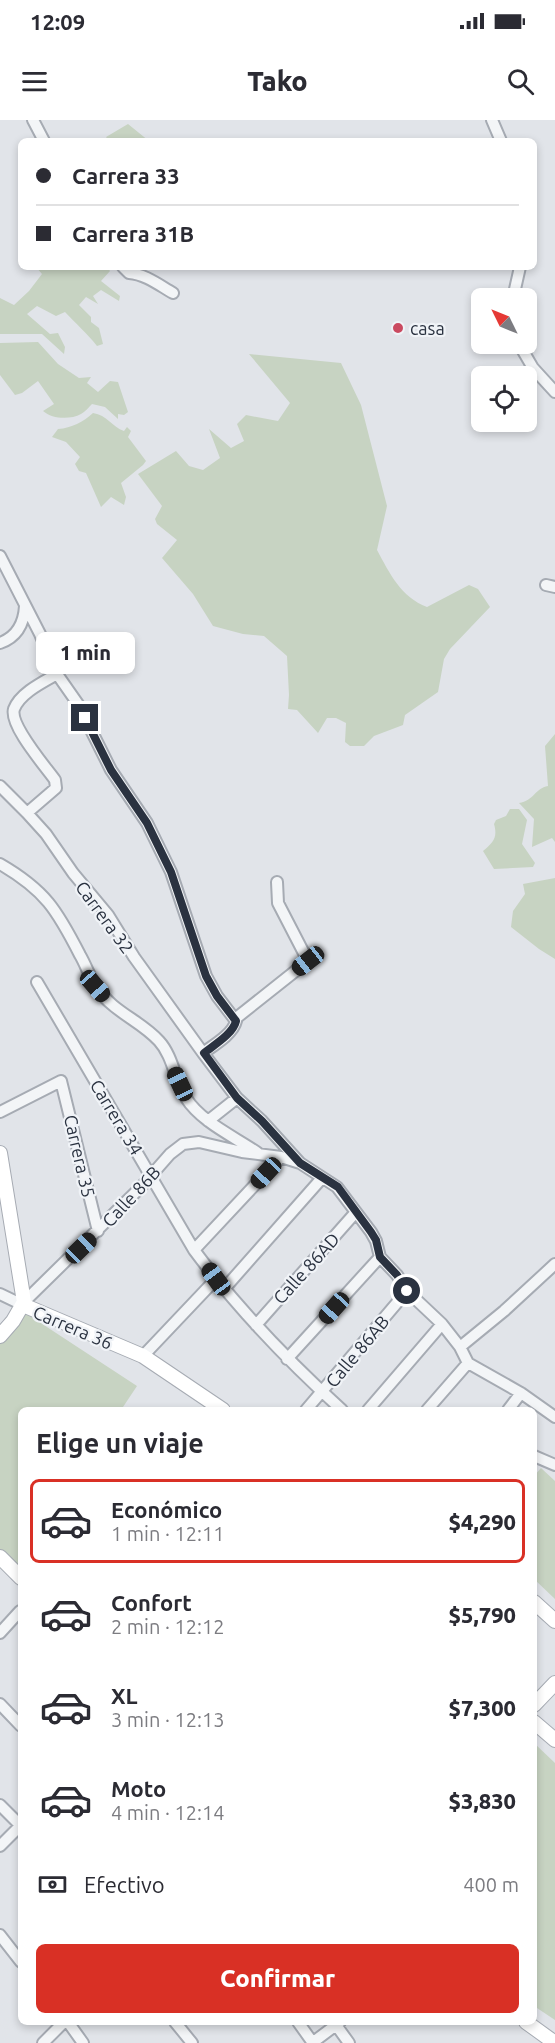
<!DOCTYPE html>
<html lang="es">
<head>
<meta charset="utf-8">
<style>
	:root { --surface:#fff; --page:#f2f2f3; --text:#2b2b33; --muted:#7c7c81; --line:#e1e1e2; --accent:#d93025 }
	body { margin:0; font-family:Ubuntu,sans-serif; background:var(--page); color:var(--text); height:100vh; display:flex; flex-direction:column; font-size:22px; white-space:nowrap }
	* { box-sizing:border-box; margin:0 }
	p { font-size:20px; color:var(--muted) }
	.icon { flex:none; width:33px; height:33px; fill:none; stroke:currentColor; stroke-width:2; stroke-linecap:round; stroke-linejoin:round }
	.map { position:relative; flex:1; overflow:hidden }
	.panel { position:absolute; left:18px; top:1287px; width:519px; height:618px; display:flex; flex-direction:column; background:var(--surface); border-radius:9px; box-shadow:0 3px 9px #0003 }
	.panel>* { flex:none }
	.guide { position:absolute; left:18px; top:18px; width:519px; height:132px; border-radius:9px; box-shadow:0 3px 9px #0003; display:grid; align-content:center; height:132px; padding:0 18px; background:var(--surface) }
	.needle { width:39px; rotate:313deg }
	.fabs { position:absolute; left:471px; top:168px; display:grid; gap:12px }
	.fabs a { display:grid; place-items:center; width:66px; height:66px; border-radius:9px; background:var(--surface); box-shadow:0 3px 9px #0003; font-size:30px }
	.end { position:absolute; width:27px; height:27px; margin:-14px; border:8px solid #2a3240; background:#fff; box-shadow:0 0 0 3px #fff }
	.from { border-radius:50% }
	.bubble { position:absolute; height:42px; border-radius:9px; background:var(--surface); box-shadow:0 3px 9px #0003; font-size:20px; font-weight:800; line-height:42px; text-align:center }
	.car { position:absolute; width:18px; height:36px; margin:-18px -9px; border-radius:8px; box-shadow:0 0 4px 2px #0007; background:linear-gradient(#222 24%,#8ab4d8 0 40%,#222 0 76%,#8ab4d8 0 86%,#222 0) }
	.guide b { display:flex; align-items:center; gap:21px; height:57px; font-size:22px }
	.guide b+b { border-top:2px solid var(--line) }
	.guide i { width:15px; height:15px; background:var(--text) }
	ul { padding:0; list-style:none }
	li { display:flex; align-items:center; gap:18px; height:84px; margin:0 12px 9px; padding:0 6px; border:3px solid transparent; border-radius:9px }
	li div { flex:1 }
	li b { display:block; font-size:22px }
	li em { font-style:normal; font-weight:800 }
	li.on { border-color:var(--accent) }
	li>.icon { width:54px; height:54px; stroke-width:1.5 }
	h2 { padding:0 18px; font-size:27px; line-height:72px }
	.pay { display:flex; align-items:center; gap:15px; height:66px; padding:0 18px; font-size:22px }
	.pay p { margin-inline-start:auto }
	.primary-button { display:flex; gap:12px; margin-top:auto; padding:12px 18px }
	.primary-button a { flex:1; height:69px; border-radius:9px; background:var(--accent); color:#fff; font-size:24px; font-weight:800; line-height:69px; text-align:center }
	.status { display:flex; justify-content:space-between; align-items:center; height:42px; padding:0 30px; background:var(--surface); direction:ltr }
	.status svg { height:16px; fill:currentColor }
	header { display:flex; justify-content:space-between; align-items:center; height:78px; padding:0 18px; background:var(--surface); font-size:27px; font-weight:800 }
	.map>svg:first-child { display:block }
	.green { fill:#c7d3c2 }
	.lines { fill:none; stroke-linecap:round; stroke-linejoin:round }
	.street-casing { stroke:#a6abb3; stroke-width:14 }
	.secondary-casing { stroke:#a6abb3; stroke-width:16 }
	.street { stroke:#f3f5f7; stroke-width:10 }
	.secondary { stroke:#fff; stroke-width:14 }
	.route { stroke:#2a3240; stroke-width:8 }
	.poi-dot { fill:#ca4a60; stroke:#f0f3f7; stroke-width:2 }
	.labels { text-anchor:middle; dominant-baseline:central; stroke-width:4.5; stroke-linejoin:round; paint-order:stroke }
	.poi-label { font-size:18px; fill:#2a3240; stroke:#f0f3f7; text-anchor:start }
	.street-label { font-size:18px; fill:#2a3240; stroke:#f0f3f7 }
</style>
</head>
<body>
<div class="status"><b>12:09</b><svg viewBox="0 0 49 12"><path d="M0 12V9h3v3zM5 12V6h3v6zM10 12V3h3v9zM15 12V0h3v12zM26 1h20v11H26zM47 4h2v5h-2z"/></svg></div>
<header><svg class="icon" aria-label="menu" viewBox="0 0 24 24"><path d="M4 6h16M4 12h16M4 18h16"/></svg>Tako<svg class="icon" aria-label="search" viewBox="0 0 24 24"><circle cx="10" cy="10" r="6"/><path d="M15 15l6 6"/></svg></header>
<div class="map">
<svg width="555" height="1923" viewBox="0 0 555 1923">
	<rect width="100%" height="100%" fill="#e1e4e9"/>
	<!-- green -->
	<path class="green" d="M128,4L149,21H109L106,17Z
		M36,147H107L110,151L101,161L120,176L119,181L101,170L93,176L98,184L86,177L79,185L91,197V202L99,208L103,224L97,226C87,213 76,204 65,192L56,196L37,186L27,194L50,214L58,213L65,227L64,234L42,214H0V178L14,185L29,171L42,154Z
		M38,222L58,244L79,258L91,257L87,263L98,272L110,261L118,262L128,292L124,295L118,294V299L105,287L92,284C89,287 85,292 81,294C70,300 52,299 43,291L54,284L38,261L22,273L15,275L0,255V223Z
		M249,234L341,243L361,285L387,386L377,430C390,454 401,477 427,487L469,465L478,469L490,487L450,529L444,539L438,572L405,595L403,605L374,616L364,626H350L345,622L346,603L336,598H327L318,613L297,590L288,589L289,575L287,536L264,516L243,514L213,506L193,474L162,438L177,420L157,404L155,399L162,386L138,354L176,331L189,346L203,350L220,338L209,309L231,328L244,321L237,304L246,295L278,301L290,283Z
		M93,293C107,295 112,307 124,311L127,307L131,311L128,317L146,341L143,345L121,363L126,377L124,385L111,377L101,387L86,353L79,351L75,344L80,337L66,322L52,317L58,309C72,308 83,302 93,293Z
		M555,614V722L552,718L532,727L534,699L519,683C534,681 535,668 548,666L545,626Z
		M510,689H519L527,700L522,724L535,743L533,747L494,749L483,731C493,722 498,718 494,704L496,700L506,696Z
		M555,758V839L539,829L511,807L513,791L525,774L523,764Z
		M24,1192L137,1266L121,1290H21V1450L0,1430V1221Z
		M541,1348L555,1361V1479L534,1459V1356Z
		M534,1623L555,1643V1900L534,1886Z"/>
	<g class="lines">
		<!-- street casing -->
		<g class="street-casing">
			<path id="street" d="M33,0L44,21
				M492,0L501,21
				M123,147L129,153C145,154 159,165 173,173
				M513,178L520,147
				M519,224L533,248L555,272
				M0,436L40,514L57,554L78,584L111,650L147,703L171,752L206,856L217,876L236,901C233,914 214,925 203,933L237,978L262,1001L300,1043
				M546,465L555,467
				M0,523C17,517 24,504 25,486
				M0,666L27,693L46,714L73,753L108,795L134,837L203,933
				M27,693L56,668L55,660C45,646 9,605 14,589C20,573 43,562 57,554
				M0,744C45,770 57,790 80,835C86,845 90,858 96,867C114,893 140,900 159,921C173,936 175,961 186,978C201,1002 235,1017 258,1033
				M37,862L194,1130C238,1189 288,1241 342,1290
				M235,899L308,841L278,783L277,762
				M0,992L61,961L98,1111
				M208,1001L237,978
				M194,1130L281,1037
				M224,1169L322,1058
				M0,1174L23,1185
				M24,1182L141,1067L170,1034L183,1024L199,1022L242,1032L281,1037L300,1043L337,1067L371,1112L376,1121L380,1137L397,1155L407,1171L442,1204L460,1227L468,1243L521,1273L555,1297
				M256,1205L356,1092
				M460,1227L504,1191L555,1144
				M143,1236L216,1159
				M287,1239L380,1137
				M306,1290L407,1171
				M368,1290L442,1204
				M427,1290L468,1243
				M508,1290L521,1273
				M534,1336L555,1345
				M0,1513L20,1491
				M0,1584L21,1606
				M0,1685L21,1706
				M0,1726L21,1705
				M0,1815L21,1842
				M68,1902L83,1923
				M175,1902L192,1923
				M298,1902L313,1923
				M336,1905L349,1923
				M43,1923L64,1902
				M312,1923L340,1902"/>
		</g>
		<!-- secondary casing -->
		<g class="secondary-casing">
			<path id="secondary" d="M0,1033L24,1182L13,1201L0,1216
				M23,1185L143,1236L223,1290
				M0,1437L21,1458
				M534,1482L555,1501
				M534,1585L555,1563
				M534,1602L555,1620
				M526,1902L555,1923"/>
		</g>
		<!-- street -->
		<use href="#street" class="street"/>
		<!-- secondary -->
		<use href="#secondary" class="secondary"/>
	</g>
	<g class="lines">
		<!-- route -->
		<path class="route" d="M85,598L111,650L147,703L171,752L206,856L217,876L236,901C233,914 214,925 204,933L237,978L262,1001L300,1043L338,1067L371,1112L376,1120L380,1137L397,1155L407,1171"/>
	</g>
	<!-- markers -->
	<circle class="poi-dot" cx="398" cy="208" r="6"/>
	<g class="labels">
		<!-- poi labels -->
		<g class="poi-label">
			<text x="410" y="208">casa</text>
		</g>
		<!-- street labels -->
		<g class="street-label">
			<text transform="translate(105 797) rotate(54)">Carrera 32</text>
			<text transform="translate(117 997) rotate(59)">Carrera 34</text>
			<text transform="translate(80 1036) rotate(77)">Carrera 35</text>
			<text transform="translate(131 1076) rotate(-47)">Calle 86B</text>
			<text transform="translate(306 1148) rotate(-48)">Calle 86AD</text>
			<text transform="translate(73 1207) rotate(23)">Carrera 36</text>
			<text transform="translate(357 1231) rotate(-50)">Calle 86AB</text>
		</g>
	</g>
</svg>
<div class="fabs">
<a><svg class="needle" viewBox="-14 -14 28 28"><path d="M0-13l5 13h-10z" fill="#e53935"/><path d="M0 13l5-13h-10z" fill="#7c7c81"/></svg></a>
<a><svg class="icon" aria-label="locate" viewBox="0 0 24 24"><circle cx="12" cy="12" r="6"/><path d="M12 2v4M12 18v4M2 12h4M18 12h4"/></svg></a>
</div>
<i class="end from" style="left:407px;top:1171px"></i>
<i class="end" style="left:85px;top:598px"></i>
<div class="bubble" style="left:36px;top:512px;width:99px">1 min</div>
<i class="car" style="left:308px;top:841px;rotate:232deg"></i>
<i class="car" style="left:95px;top:866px;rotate:139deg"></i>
<i class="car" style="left:180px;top:964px;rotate:335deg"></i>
<i class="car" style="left:266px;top:1053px;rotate:223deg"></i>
<i class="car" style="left:81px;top:1128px;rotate:46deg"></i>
<i class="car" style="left:216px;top:1159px;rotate:324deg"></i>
<i class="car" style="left:334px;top:1188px;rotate:222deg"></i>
<div class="guide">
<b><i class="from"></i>Carrera 33</b>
<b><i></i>Carrera 31B</b>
</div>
<section class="panel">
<h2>Elige un viaje</h2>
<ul>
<li class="on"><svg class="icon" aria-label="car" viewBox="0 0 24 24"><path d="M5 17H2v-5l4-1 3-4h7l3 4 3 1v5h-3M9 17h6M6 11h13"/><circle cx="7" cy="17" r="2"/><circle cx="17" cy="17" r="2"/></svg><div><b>Económico</b><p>1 min · 12:11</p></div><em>$4,290</em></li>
<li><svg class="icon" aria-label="car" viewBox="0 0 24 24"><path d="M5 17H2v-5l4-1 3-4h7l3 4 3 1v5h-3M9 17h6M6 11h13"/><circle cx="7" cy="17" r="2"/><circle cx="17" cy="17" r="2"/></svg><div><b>Confort</b><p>2 min · 12:12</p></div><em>$5,790</em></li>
<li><svg class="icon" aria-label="car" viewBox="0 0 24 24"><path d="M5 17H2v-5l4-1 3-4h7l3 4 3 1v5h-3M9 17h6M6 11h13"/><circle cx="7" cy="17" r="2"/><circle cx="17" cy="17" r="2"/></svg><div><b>XL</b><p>3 min · 12:13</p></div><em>$7,300</em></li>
<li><svg class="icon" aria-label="car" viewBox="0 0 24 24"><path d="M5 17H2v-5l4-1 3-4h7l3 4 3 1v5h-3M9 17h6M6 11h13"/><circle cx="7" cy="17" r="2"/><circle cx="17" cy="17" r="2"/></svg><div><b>Moto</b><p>4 min · 12:14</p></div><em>$3,830</em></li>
</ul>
<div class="pay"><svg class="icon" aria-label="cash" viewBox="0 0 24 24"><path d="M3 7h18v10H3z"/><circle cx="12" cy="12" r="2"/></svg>Efectivo<p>400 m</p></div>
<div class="primary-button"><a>Confirmar</a></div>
</section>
</div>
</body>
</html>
